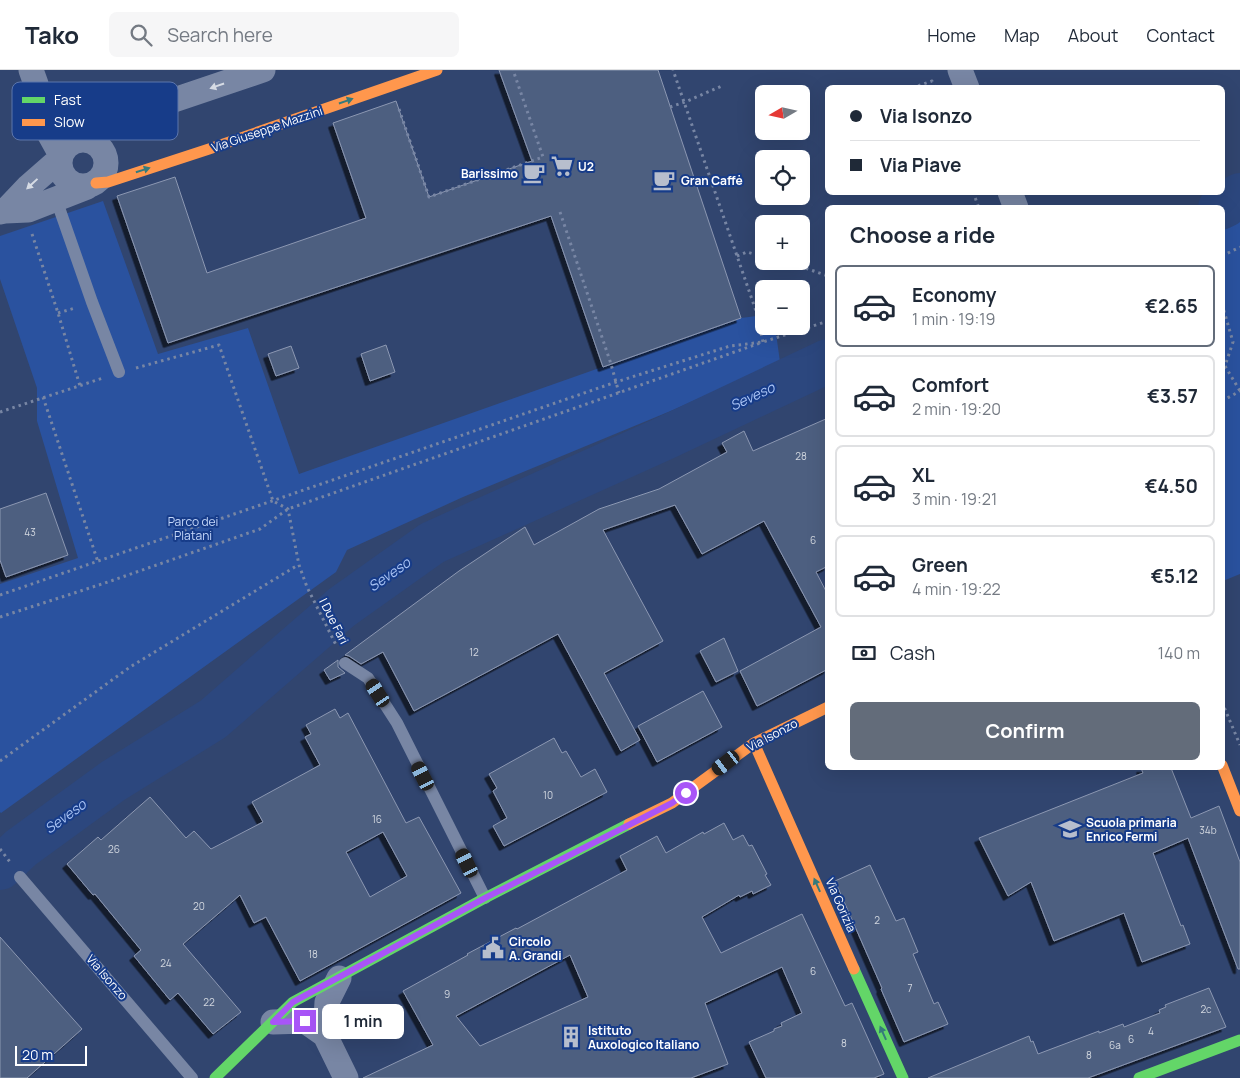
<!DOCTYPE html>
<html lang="en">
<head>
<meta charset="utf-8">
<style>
	:root { --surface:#fff; --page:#f6f6f7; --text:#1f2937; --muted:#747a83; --line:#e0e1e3; --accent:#636c7a }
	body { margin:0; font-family:Manrope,sans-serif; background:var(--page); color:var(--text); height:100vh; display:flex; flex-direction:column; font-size:19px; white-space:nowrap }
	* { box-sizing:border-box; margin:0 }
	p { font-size:16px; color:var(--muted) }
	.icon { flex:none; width:28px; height:28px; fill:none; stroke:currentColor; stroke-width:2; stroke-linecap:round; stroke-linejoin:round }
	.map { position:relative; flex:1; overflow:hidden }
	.side { position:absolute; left:825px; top:135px; width:400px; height:565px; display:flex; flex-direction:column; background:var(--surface); border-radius:8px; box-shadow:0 5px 20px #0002 }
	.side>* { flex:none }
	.banner { position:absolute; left:825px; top:15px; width:400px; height:110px; border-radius:8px; box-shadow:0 5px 20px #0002; display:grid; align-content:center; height:110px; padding:0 25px; background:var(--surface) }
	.needle { width:32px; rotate:261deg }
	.fabs { position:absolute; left:755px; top:15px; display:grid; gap:10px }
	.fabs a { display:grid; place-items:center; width:55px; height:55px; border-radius:8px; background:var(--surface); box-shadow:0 5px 20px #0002; font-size:25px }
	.scale { position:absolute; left:15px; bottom:12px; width:72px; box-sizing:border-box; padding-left:5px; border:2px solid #fff; border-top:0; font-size:14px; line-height:18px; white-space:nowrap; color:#fff; -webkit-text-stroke:4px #173c89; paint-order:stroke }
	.end { position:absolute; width:22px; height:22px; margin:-11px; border:6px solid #a855f7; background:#fff; box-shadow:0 0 0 2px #fff }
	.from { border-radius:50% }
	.bubble { position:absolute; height:35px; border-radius:8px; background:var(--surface); box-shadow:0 5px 20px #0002; font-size:16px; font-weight:700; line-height:35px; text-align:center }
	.car { position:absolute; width:15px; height:30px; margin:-15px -8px; border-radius:6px; box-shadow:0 0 4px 1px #0007; background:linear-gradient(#222 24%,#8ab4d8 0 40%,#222 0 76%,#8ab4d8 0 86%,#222 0) }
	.banner b { display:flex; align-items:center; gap:18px; height:48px; font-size:19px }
	.banner b+b { border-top:1px solid var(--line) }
	.banner i { width:12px; height:12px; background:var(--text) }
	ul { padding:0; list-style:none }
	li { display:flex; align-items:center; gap:15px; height:82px; margin:0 10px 8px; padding:0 15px; border:2px solid var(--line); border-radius:8px }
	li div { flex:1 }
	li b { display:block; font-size:19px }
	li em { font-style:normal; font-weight:700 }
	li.on { border-color:var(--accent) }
	li>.icon { width:45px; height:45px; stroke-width:1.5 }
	h2 { padding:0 25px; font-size:22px; line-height:60px }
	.pay { display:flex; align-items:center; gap:12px; height:55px; padding:0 25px; font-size:19px }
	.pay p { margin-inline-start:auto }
	.action { display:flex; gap:10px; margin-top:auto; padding:10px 25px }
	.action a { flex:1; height:58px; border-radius:8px; background:var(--accent); color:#fff; font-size:20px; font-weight:700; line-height:58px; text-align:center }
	header { display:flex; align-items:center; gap:30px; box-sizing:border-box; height:70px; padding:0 25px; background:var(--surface); border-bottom:1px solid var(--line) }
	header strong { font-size:24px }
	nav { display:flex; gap:28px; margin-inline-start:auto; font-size:18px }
	.search { width:350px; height:45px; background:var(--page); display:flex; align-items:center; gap:12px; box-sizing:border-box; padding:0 18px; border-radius:8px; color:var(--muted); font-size:19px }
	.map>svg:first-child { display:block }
	.green { fill:#2a529f }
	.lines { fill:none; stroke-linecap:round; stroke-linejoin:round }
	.river { stroke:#2c477e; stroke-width:44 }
	.building { fill:#4d5e80; stroke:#8c98b2; fill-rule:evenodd; filter:url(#shadow) }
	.path { stroke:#7886a4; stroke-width:3; stroke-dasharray:2.5 4; stroke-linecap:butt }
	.lane { stroke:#7886a4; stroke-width:12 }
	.street { stroke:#7886a4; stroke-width:25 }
	.fast { stroke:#63d668; stroke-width:11 }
	.slow { stroke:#ff974d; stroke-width:11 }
	.oneway { fill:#d6dbe4 }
	.oneway2 { fill:#357a7c }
	.route { stroke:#a855f7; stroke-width:6 }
	.labels { text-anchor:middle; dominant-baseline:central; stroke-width:4; stroke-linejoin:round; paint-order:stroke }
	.number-label { font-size:10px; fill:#d2d7df }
	.street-label { font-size:12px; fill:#fff; stroke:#173c89 }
	.poi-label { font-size:12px; font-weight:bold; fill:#fff; stroke:#173c89; text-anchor:start }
	.park-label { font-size:12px; fill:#c4d7fa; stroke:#173c89 }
	.water-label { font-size:14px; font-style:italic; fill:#aac4f5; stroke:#173c89 }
	.key { fill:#173c89; stroke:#5d76ac; stroke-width:1 }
	.key-label { font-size:14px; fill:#fff }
</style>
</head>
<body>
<header>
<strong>Tako</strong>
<div class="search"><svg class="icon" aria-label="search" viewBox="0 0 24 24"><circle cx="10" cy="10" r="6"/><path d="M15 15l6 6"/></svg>Search here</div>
<nav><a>Home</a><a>Map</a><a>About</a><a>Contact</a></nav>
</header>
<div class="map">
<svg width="1240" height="1008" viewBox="0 0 1240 1008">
	<defs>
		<filter id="shadow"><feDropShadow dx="-4.5" dy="4.5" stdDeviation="0" flood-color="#0009"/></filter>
	</defs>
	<rect width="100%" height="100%" fill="#31456f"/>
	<!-- green -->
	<path class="green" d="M103,131L158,284L248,258L299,404L741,248L764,245V256H775L780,292L673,340L463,427L347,480L336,502L1,743L0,742V514L78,488L37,351V318L0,209V166Z
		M1240,147V504L1223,511L1222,154Z"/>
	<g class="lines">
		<!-- river -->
		<path class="river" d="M1220,138L1226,135L1240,125
			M0,798L21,778L113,711L213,649L342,537L432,473L665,368L828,291"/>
	</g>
	<!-- building -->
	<path class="building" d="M499,0H658L741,248L603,297L551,146L168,273L117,126L175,107L207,203L366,148L333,53L396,31L429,127L532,91Z
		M386,275L395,302L370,311L361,284Z
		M291,276L299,298L276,306L268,284Z
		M828,348V496L816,502L828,525V599L767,631L757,636L740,601L821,557L764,451L702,484L675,435L603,460L663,571L604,603L640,670L621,681L558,564L414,641L383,582L361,594L349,586L345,585L459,501L525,457L534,475L599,439L659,419L727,382L722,373L744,361L753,381Z
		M46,423L68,485L6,507L0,490V439Z
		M724,568L738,601L716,612L700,581Z
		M338,590V597L345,603L330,610L324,600Z
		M703,621L722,657L657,692L638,656Z
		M335,639L340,648L348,643L406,753L419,747L461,823L300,911L266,847L254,853L240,825L183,874L241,942L213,964L178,923L170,930L134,886L141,880L95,824L93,825L67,794L98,767L101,770L150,727L186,768L194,761L211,779L263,752L252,732L320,695L305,667L311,664L306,655ZM383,762L407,806L370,827L346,782Z
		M554,668L562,683L566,681L581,707L595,699L607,722L504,776L493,756L507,748L493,721L497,718L489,704Z
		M1141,698H1171L1191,748L1219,736L1240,792V899H1238L1188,768L1153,783L1181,856L1183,855L1190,874L1142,892L1124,843L1054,871L1031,812L1008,826L979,768L1143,703Z
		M724,753L733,770L743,765L749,776L752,775L767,804L765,805L771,815L753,824L752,821L740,827L739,825L702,847L721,883L802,844L845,936L852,933L884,1004L874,1008H766L749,972L774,961V959L782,956L781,953L802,943L782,897L705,933L728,994L691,1008H363L433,975L403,921L468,885L467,884L516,858L517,859L627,800L620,786L657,766L666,783L703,762L704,764ZM570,885L588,927L480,976L456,946Z
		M870,795L896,851L904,848L918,882L913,884L934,934L938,932L948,954L904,972L881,919L882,918L835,811Z
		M0,867L82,959L27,1008H0Z
		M1209,918L1226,957L1088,1008H928L1029,966L1031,972L1033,971L1038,984L1099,961V963L1123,954L1124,957L1160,943L1159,940L1166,937L1165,935Z"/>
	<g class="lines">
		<!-- path -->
		<path class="path" d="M912,18L932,11L935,18
			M670,37L685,32L724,15
			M399,39L429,127L543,87L513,0
			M973,122L979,138
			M560,142L611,294L619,323
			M32,164L58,243L80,316
			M737,186L747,182L764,187
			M1222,186L1240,177
			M781,191L805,198L828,206
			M1222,234L1233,272L1225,296L1240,321
			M58,243L75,238
			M136,298L219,275L273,431L288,439L299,495L307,517L337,577
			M43,327L98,492
			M1222,331L1240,321
			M0,342L103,308
			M0,525L616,312L730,276L763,272L828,251
			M0,547L105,513L260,459L288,439L763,272L757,244L673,0
			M1222,632L1240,675
			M0,691L130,597L298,495
			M0,779L10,792"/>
		<!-- lane -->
		<path class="lane" d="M56,129L92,232L119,302
			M345,593L368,608L397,653L485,828
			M20,807L192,1008"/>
		<!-- street -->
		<path class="street" d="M31,0L36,14L41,49L61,85
			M960,0L967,18
			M43,24L55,44L80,70
			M60 93a23 23 0 1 1 46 0a23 23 0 1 1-46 0Z
			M85,70L97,56L263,0
			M1010,122L1016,138
			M5,141L28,117L60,89
			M0,142L5,141L28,140L87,117
			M273,952L305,951L325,965L346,1008
			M325,965L327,932L339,908"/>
		<!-- fast -->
		<path class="fast" d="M854,899L903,1008
			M215,1008L293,932L485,828L629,754
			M1139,1008L1240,970"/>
		<!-- slow -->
		<path class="slow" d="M96,113L108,112L209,79L437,0
			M754,673L854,899
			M1222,695L1240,741
			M629,754L672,733L754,673L828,637"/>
	</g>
	<!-- one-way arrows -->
	<defs><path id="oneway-solid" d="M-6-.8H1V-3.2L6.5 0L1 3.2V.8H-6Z" transform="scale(1.25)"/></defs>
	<g class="oneway">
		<use href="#oneway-solid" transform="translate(217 16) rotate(161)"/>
		<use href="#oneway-solid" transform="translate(32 114) rotate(137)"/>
	</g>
	<g class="oneway2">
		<use href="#oneway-solid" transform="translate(346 31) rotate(-19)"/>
		<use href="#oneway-solid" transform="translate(143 100) rotate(-18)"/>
		<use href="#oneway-solid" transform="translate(817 815) rotate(-114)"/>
		<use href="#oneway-solid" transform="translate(883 963) rotate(-114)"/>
	</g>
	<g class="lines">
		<!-- route -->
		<path class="route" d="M305,951L273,952L293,932L485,828L672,733L686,723"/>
	</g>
	<!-- icons -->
	<defs>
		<g id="supermarket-bare" transform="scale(1.725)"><path d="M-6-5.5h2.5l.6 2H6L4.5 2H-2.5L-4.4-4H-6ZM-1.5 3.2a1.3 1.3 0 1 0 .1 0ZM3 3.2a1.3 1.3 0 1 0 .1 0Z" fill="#b7becd" stroke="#173c89" stroke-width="2.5" paint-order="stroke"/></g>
		<g id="cafe-bare" transform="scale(1.725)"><path d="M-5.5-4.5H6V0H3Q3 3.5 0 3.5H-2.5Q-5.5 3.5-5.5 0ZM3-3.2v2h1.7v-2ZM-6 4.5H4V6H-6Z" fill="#b7becd" stroke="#173c89" stroke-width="2.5" paint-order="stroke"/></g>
		<g id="school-bare" transform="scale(1.725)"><path d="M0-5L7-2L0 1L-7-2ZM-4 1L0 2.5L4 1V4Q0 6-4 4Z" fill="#b7becd" stroke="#173c89" stroke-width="2.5" paint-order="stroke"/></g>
		<g id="civic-bare" transform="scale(1.725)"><path d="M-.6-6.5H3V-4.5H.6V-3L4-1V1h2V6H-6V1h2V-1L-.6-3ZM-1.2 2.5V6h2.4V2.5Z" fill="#b7becd" stroke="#173c89" stroke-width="2.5" paint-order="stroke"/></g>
		<g id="building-bare" transform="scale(1.725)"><path d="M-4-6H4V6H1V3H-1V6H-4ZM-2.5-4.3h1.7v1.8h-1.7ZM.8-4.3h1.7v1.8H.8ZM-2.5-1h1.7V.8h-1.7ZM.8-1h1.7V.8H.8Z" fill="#b7becd" stroke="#173c89" stroke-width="2.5" paint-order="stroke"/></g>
	</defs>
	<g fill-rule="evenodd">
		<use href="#supermarket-bare" x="562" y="96"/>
		<use href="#cafe-bare" x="534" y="103"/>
		<use href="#cafe-bare" x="664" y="110"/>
		<use href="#school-bare" x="1070" y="759"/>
		<use href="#civic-bare" x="493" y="878"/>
		<use href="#building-bare" x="571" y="967"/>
	</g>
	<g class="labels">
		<!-- number labels -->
		<g class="number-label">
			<text x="801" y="386">28</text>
			<text x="30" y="462">43</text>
			<text x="813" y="470">6</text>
			<text x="474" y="582">12</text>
			<text x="548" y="725">10</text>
			<text x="377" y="749">16</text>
			<text x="1208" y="760">34b</text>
			<text x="114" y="779">26</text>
			<text x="199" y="836">20</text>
			<text x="877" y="850">2</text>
			<text x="313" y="884">18</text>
			<text x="166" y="893">24</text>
			<text x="813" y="901">6</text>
			<text x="910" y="918">7</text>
			<text x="447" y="924">9</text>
			<text x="209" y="932">22</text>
			<text x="1206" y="939">2c</text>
			<text x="1151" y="961">4</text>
			<text x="1131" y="969">6</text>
			<text x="844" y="973">8</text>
			<text x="1115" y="975">6a</text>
			<text x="1089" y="985">8</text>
		</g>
		<!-- street labels -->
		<g class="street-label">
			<text transform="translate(267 59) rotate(-19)">Via Giuseppe Mazzini</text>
			<text transform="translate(334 551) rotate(63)">I Due Fari</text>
			<text transform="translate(772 665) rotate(-28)">Via Isonzo</text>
			<text transform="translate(841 835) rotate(66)">Via Gorizia</text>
			<text transform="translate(107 907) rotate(49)">Via Isonzo</text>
		</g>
		<!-- poi labels -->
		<g class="poi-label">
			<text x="578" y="96">U2</text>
			<text x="518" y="103" text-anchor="end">Barissimo</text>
			<text x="681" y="110">Gran Caffė</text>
			<text x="1086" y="752">Scuola primaria<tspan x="1086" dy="14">Enrico Fermi</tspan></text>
			<text x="509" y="871">Circolo<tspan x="509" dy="14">A. Grandi</tspan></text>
			<text x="588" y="960">Istituto<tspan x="588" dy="14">Auxologico Italiano</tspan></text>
		</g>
		<!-- park labels -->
		<g class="park-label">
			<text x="193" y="451">Parco dei<tspan x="193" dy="14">Platani</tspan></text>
		</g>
		<!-- water labels -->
		<g class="water-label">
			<text transform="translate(752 326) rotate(-25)">Seveso</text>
			<text transform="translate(389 504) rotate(-35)">Seveso</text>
			<text transform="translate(65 746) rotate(-36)">Seveso</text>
		</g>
	</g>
	<!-- legend -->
	<rect x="12" y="12" width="166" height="58" rx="8" class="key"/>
	<rect x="22" y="27" width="23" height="6" fill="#63d668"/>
	<rect x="22" y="49" width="23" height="7" fill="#ff974d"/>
	<g class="key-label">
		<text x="54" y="35">Fast</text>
		<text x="54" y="57">Slow</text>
	</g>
</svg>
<div class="fabs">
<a><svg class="needle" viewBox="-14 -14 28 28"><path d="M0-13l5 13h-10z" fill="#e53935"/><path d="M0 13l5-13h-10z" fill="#747a83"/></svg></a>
<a><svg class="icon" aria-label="locate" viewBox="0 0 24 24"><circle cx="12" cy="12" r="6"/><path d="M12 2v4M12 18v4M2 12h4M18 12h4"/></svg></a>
<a>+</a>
<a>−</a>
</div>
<div class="scale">20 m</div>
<i class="end from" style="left:686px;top:723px"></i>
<i class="end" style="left:305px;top:951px"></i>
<div class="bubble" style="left:322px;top:934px;width:82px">1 min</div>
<i class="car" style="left:378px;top:623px;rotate:327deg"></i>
<i class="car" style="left:726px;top:693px;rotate:233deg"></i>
<i class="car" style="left:423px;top:706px;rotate:333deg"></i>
<i class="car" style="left:467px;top:793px;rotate:334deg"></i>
<div class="banner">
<b><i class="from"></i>Via Isonzo</b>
<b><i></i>Via Piave</b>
</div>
<section class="side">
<h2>Choose a ride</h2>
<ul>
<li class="on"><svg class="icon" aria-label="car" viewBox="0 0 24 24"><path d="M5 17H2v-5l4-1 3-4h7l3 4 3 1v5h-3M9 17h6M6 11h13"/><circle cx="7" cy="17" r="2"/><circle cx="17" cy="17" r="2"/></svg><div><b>Economy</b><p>1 min · 19:19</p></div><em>€2.65</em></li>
<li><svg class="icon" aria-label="car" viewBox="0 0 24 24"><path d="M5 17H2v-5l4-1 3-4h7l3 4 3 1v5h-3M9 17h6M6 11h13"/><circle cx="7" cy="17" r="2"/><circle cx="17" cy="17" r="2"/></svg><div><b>Comfort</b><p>2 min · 19:20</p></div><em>€3.57</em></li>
<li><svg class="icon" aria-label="car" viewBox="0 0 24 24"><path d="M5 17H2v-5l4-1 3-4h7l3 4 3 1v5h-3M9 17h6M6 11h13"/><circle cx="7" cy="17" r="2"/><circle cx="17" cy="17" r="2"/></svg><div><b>XL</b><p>3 min · 19:21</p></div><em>€4.50</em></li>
<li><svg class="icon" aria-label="car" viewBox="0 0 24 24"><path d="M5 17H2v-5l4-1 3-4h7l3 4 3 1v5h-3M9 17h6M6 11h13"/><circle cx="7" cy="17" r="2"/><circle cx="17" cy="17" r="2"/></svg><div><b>Green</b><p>4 min · 19:22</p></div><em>€5.12</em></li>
</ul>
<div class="pay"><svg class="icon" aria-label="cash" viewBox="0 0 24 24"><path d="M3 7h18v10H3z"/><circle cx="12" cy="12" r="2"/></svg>Cash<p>140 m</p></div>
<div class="action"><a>Confirm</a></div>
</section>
</div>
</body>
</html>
